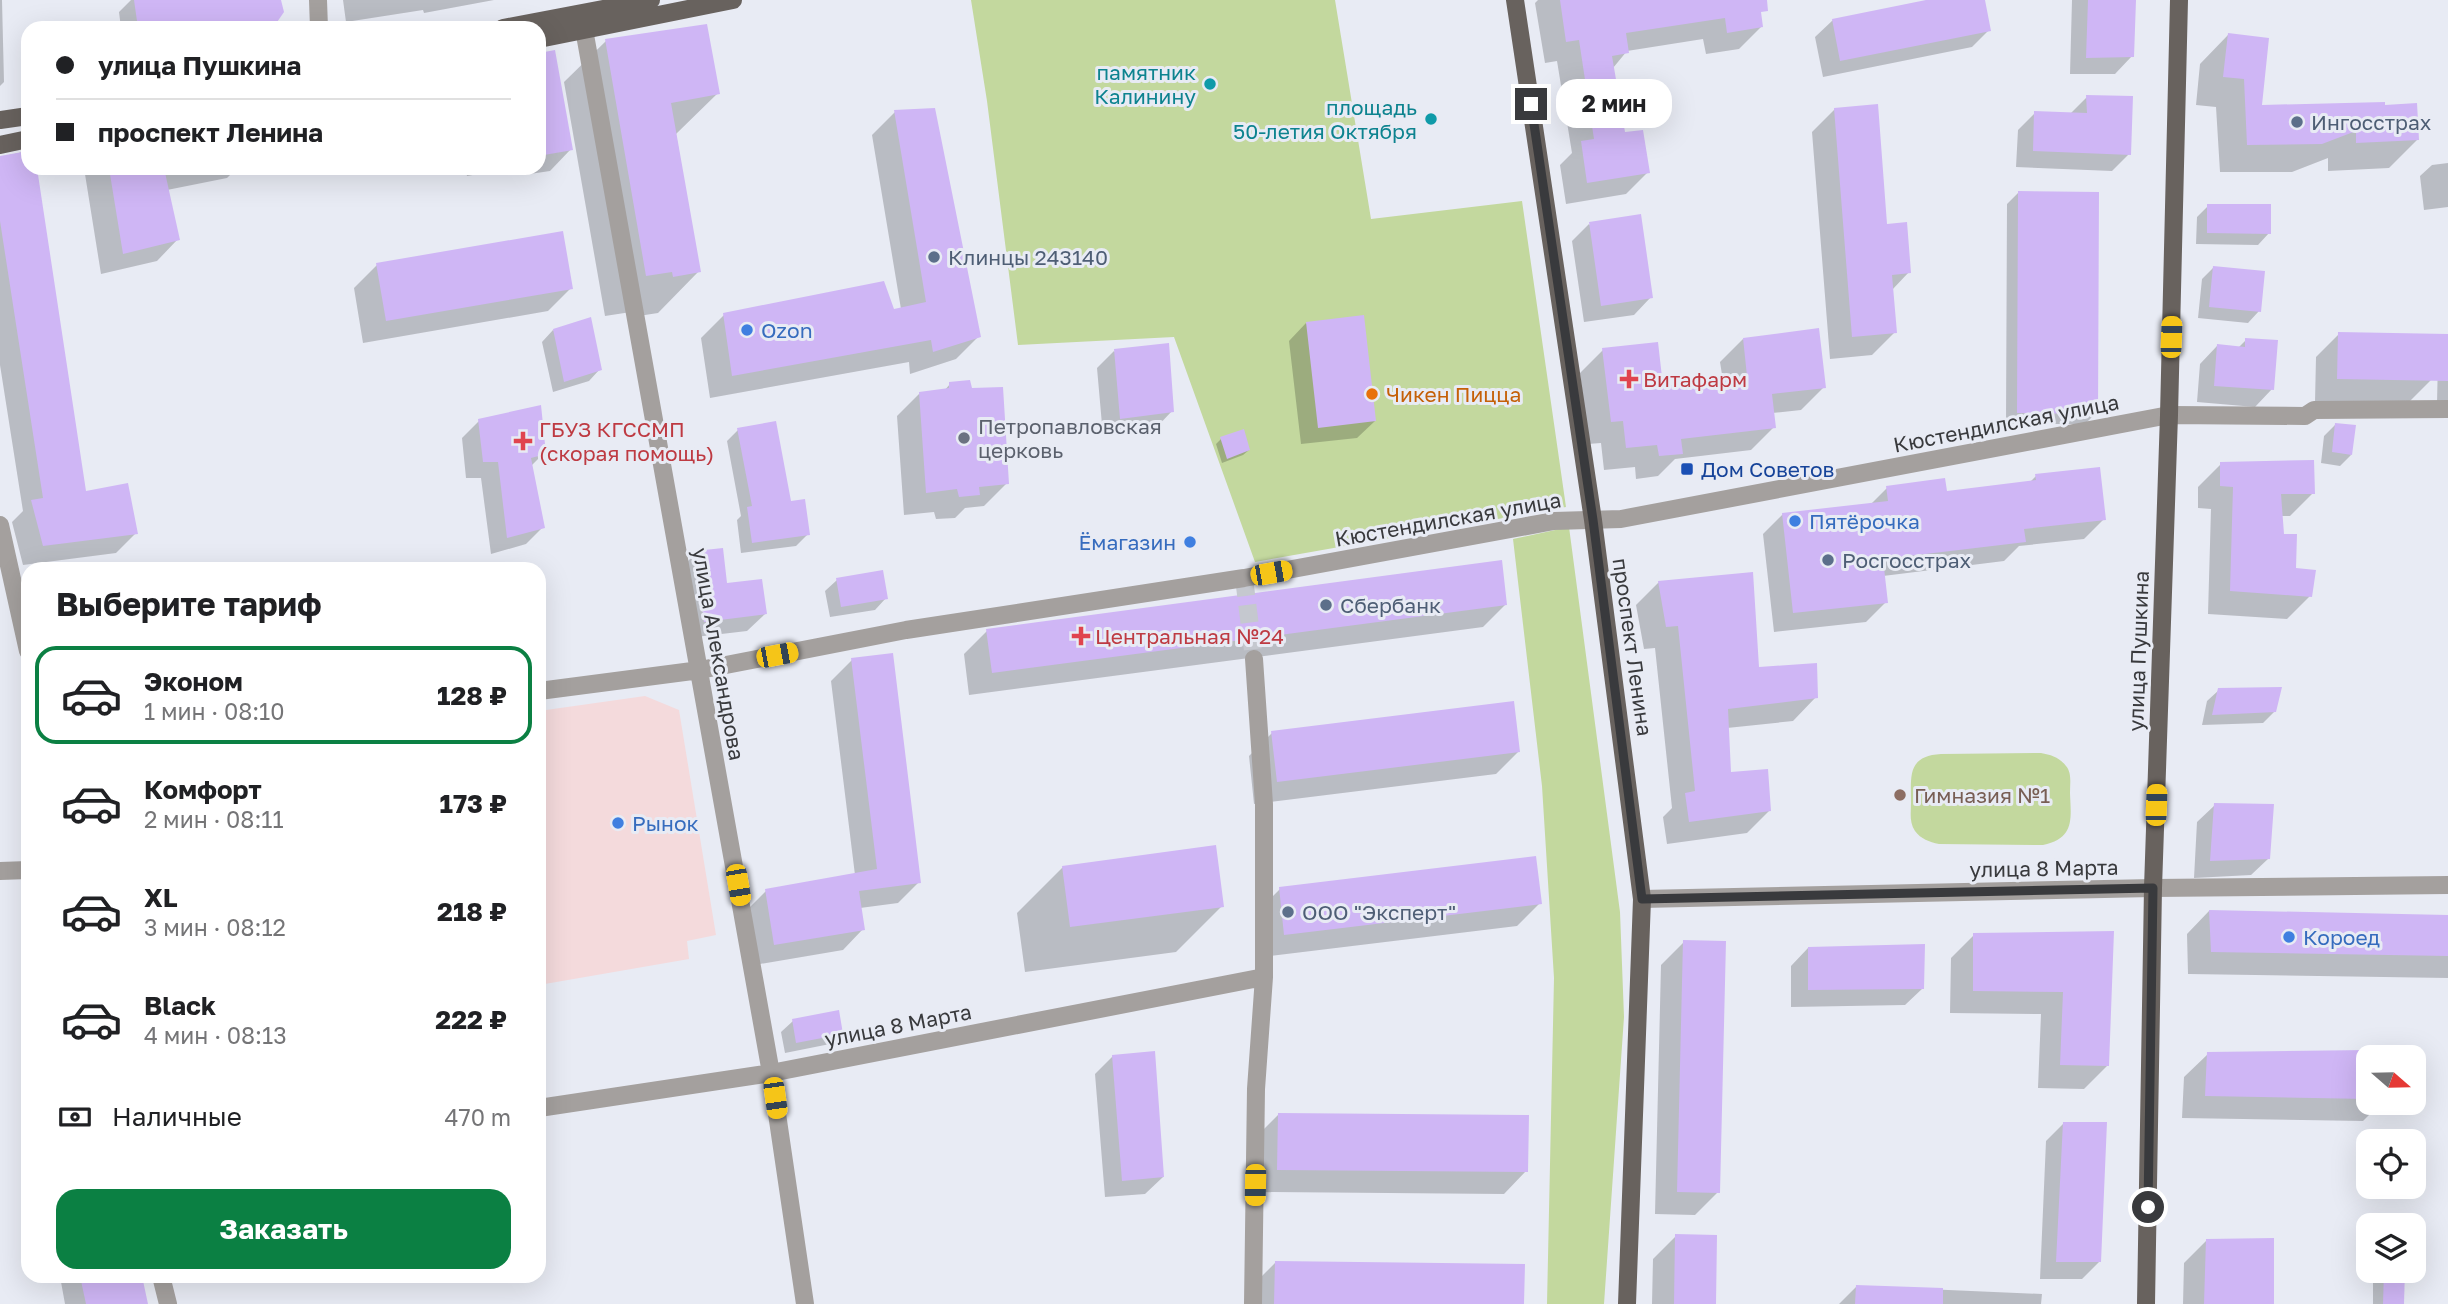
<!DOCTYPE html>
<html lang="ru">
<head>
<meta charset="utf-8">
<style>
	:root { --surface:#fff; --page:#f6f6f6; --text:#202124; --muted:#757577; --line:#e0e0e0; --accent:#0b8043 }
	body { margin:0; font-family:"Golos Text",sans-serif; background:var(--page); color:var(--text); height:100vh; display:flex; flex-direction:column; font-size:26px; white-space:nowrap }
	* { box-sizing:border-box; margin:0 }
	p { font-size:23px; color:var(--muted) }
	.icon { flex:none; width:38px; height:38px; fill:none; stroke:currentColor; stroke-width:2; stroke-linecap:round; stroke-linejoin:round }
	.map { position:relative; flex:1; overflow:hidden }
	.details { position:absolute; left:21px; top:562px; width:525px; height:721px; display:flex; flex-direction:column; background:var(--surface); border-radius:21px; box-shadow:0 7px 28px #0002 }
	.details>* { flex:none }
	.top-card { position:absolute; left:21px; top:21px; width:525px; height:154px; border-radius:21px; box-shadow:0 7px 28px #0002; display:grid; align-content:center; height:154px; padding:0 35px; background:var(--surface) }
	.needle { width:46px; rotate:110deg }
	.fabs { position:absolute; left:2356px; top:1045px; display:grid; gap:14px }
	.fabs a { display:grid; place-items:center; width:70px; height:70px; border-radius:14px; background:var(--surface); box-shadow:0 7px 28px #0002; font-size:35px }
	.end { position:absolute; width:32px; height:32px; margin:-16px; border:9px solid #393a3d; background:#fff; box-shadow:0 0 0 4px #fff }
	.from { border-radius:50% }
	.bubble { position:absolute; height:49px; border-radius:21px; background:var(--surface); box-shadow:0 7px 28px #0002; font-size:23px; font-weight:700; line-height:49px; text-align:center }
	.car { position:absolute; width:21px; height:42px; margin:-21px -10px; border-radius:9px; box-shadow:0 0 5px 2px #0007; background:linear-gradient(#f5c518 24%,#345 0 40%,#f5c518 0 76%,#345 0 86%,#f5c518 0) }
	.top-card b { display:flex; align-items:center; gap:24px; height:66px; font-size:26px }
	.top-card b+b { border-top:2px solid var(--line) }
	.top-card i { width:18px; height:18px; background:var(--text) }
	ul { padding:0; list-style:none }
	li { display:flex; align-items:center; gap:21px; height:98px; margin:0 14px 10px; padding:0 21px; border:4px solid transparent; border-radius:21px }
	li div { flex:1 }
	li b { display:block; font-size:26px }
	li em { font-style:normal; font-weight:700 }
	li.selected { border-color:var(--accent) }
	li>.icon { width:63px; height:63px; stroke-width:1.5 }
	h2 { padding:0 35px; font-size:32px; line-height:84px }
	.pay { display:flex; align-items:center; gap:18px; height:77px; padding:0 35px; font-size:26px }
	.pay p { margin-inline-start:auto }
	.cta { display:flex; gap:14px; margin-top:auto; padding:14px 35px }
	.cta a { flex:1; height:80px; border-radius:21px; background:var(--accent); color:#fff; font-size:28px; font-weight:700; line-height:80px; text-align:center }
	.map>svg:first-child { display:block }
	.commercial { fill:#f4dadc }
	.green { fill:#c3d89e }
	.shadow { fill:#0003 }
	.building { fill:#cfb6f5 }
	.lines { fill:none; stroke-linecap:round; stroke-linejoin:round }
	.minor-tunnel { stroke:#c5c8cf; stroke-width:18; stroke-dasharray:18 9; stroke-linecap:butt }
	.minor { stroke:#a4a09e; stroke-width:18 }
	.major { stroke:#68625e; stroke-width:18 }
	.route { stroke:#393a3d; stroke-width:9 }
	.culture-dot { fill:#0f9aa8; stroke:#e8ebf4; stroke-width:2.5 }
	.service-dot { fill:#5c6f8a; stroke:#e8ebf4; stroke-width:2.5 }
	.shop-dot { fill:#3f7fe0; stroke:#e8ebf4; stroke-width:2.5 }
	.health-dot { fill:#e0444e; stroke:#e8ebf4; stroke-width:2.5 }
	.food-dot { fill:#e8710a; stroke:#e8ebf4; stroke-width:2.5 }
	.worship-dot { fill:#6b7280; stroke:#e8ebf4; stroke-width:2.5 }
	.transit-dot { fill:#1a4fb4; stroke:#e8ebf4; stroke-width:2.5 }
	.education-dot { fill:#8d6e63; stroke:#e8ebf4; stroke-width:2.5 }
	.labels { text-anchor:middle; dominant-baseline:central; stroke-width:6; stroke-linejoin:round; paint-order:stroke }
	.culture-label { font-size:21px; fill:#0d838f; stroke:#e8ebf4; text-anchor:end }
	.service-label { font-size:21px; fill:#4e5e75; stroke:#e8ebf4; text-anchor:start }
	.shop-label { font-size:21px; fill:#366cbe; stroke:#e8ebf4; text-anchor:start }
	.health-label { font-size:21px; fill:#be3a42; stroke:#e8ebf4; text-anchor:start }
	.food-label { font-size:21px; fill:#c56008; stroke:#e8ebf4; text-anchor:start }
	.street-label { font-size:21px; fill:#393a3d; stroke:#e8ebf4 }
	.worship-label { font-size:21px; fill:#5b616d; stroke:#e8ebf4; text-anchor:start }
	.transit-label { font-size:21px; fill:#164399; stroke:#e8ebf4; text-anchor:start }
	.education-label { font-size:21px; fill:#785e54; stroke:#e8ebf4; text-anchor:start }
</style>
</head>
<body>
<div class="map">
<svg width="2448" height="1304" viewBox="0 0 2448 1304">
	<rect width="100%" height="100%" fill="#e8ebf4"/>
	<!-- commercial -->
	<path class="commercial" d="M645,696L679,710L716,935L687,941L689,959L539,985V711Z"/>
	<!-- green -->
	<path class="green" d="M971,0H1335L1371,219L1522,201L1566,507L1255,562L1174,337L1018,345L987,101Z
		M1569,527L1620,912L1624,1017L1604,1304H1547L1554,978L1542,786L1513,539Z
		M2041,753C2051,755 2059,757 2066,766C2072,773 2070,783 2070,793C2071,819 2075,838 2043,845L1939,844C1929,842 1921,839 1915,831C1909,822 1911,812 1911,803C1911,776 1907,756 1941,754Z"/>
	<!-- shadow -->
	<path class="shadow" d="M0,0H2L4,82L0,86Z
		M131,0H280L271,28H121L119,12Z
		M343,0H494L424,13L423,10L346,22Z
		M1538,0H1757L1761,27L1739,49L1706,54L1703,39L1627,51L1613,68L1623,134L1648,172L1626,194L1566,204L1560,165L1572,153L1557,61L1545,63L1535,3Z
		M1935,0H1983L1989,30L1972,47L1823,77L1815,37L1833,20Z
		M2072,0H2134L2132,56L2115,74H2070Z
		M2228,35L2260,107L2417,140L2389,168L2328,171V158L2292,172H2220L2216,107L2196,105L2200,64Z
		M606,41L718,93L676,134L699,271L658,313L632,317L631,312L605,316L564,82Z
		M539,55L571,149L550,171L523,175L522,168H539Z
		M2087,97L2129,154L2112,171L2016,167L2018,130L2035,113L2070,114Z
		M1835,109L1886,226L1909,272L1892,290L1895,332L1872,355L1830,359L1812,132Z
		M895,112L979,336L956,359L910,374L909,362L710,398L701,338L724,315L901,309L872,135Z
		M28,151V168H35L85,493L136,533L116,553L23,565L12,522L23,511L0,365V157Z
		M2448,163V207L2424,210L2420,176L2432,165Z
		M84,168H255L232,173L227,178L167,190L178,239L157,261L101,274Z
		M465,168H512L467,176Z
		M2018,193L2096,413L2085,424H2006L2007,204Z
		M2208,206L2269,233L2258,245L2196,244L2197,217Z
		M1589,224L1651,297L1634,315L1584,322L1572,241Z
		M377,265L571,288L548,311L363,343L354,288Z
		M2213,268L2259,311L2248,323L2198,318L2202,279Z
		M1306,323L1375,421L1357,438L1301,444L1289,341Z
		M553,330L600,369L589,381L553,392L542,342Z
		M2339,334L2431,380L2408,403L2315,402L2316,357Z
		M1743,339L1824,387L1801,410L1772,413L1774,427L1751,450L1675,459L1658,476L1636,479L1635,467L1604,470L1601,443L1588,444L1580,373L1603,350L1662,388L1723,381L1720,362Z
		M2246,340L2272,389L2255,407L2197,402L2200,364L2217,346L2238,348Z
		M2448,349V404L2437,403L2438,359Z
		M1114,351L1172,411L1155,429L1103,436L1097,368Z
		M950,384L1007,483L984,506L965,508L955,518L936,519L934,512L904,515L897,416L920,393L944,391Z
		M479,421L544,453L531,466L543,527L526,544L491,554L481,478H466L462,438Z
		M2335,425L2351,455L2340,466L2321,463L2324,436Z
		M738,430L790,503L808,534L796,546L741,553L737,520L741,516L727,441Z
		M1221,439L1249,450L1243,455L1222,463L1216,444Z
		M2221,464L2313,493L2290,516H2281L2282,535L2295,570L2310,596L2287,619L2208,614L2211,509L2198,508V487Z
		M2036,476L2104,519L2084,539L2019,546L2004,561L1883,576L1886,602L1866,622L1774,632L1763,534L1783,514L1871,504L1887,488L1945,493L2029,483Z
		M696,553L726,585L765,614L747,631L687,638L679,570Z
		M837,580L886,598L875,610L830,617L825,591Z
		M1659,582L1758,669L1816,697L1793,721L1727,728L1730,774L1770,810L1747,833L1667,844L1663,817L1672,808L1655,648L1644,649L1636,605Z
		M1506,604L1483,627L969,695L964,654L987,631Z
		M852,660L919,882L898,903L860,908L863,929L843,950L754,965L745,912L766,891L855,875L831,681Z
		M2219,690L2275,711L2263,723L2202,725L2207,701Z
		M1272,733L1519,751L1496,774L1254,804L1249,756Z
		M2215,805L2269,858L2251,875L2194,878L2197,822Z
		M1063,867L1222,906L1176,952L1025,972L1017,913Z
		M1280,889L1540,903L1517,926L1262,957L1257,912Z
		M2209,911L2448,917V978L2188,974L2187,934Z
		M2112,932L2107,1066L2084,1089L2038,1088L2041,1014L1950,1013L1951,958L1974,935Z
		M1684,942L1718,1192L1695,1215L1655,1214L1661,965Z
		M1808,948L1923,988L1905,1005L1791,1007V966Z
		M793,1021L841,1033L830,1044L785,1053L781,1032Z
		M2389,1052V1057H2368V1102H2382L2363,1121L2182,1118L2184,1077L2208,1054Z
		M1113,1056L1163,1177L1145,1194L1105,1197L1095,1074Z
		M1278,1115L1526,1171L1504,1194L1255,1192V1138Z
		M2064,1123L2100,1261L2082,1279H2040L2046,1141Z
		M2386,1220H2406V1225H2381Z
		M1676,1236L1714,1304H1652L1653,1259Z
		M2207,1240L2272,1304H2183L2184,1263Z
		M1275,1263L1523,1304H1252V1286Z
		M2373,1270H2404L2402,1304H2373Z
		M68,1276H140L146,1304H65L61,1282Z
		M1857,1286L2042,1294L2041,1304H1839Z"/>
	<!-- building -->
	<path class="building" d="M134,0H281L284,12L273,28H138Z
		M1560,0H1767L1768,11L1761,12L1763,27L1727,33L1725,18L1626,33L1629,53L1612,56L1625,132L1643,130L1650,173L1587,183L1581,141L1594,139L1579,40L1566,42Z
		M1926,0H1985L1991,31L1840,61L1832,19Z
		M2088,0H2136L2134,57L2086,58Z
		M707,24L720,94L671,103L701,272L673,277L672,272L646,276L605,39Z
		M2228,33L2269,38L2262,105L2385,102V105L2417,103L2419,140L2356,143V131L2322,144L2247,145L2244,79L2223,77Z
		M555,50L573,150L544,155L539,126V53Z
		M2086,95L2133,96L2131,155L2033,151L2034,111L2087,113Z
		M1878,104L1887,224L1907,222L1911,273L1892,275L1897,333L1852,337L1834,108Z
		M935,108L981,337L933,352L931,340L732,376L723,313L884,281L894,309L926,302L894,110Z
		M28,151V168H37L86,491L128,483L138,534L43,546L31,500L43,498L0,221V156Z
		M109,168H164L180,240L123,254Z
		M2018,191L2099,192L2098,414L2017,413Z
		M2207,204H2271V234L2207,233Z
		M1641,214L1653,298L1601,306L1589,222Z
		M563,231L573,289L386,321L376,263Z
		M2213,266L2265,271L2261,312L2209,307Z
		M1364,315L1376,421L1318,428L1306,322Z
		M591,317L602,370L564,382L553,329Z
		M1819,328L1826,388L1772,394L1776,428L1681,439L1683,454L1659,456L1657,445L1626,448L1623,421L1611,422L1602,348L1658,342L1663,386L1747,376L1743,338Z
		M2338,332L2448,334V381L2337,379Z
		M2245,338L2278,340L2274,390L2214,386L2217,344L2245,347Z
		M1169,343L1174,412L1120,419L1114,349Z
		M970,380L972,388L1003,387L1009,484L979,487L980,495L959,497L957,489L926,493L919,392L949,388V382Z
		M541,405L546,454L531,458L545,528L507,538L498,462H483L478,419Z
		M776,421L791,501L805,499L810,535L752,543L747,507L752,506L737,428Z
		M2335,423L2356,425L2352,455L2332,452Z
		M1244,429L1250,450L1227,459L1220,437Z
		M2314,460L2315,494H2281L2284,534H2297L2296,568L2316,570L2312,597L2230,591L2233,487L2220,486V462Z
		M2100,467L2106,520L2024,529L2026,542L1883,559L1888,603L1793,613L1782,513L1888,501L1886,486L1945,478L1947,491L2036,480L2035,474Z
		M723,548L727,583L762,579L767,614L704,622L695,551Z
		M1502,560L1507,605L992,673L986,629Z
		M883,570L888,599L841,607L836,578Z
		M1753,572L1759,667L1817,663L1818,698L1728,709L1731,772L1768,769L1771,811L1689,822L1685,793L1695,791L1678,626L1666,627L1658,581Z
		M893,653L921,883L859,891L865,930L774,945L765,889L877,869L851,658Z
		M2282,687L2276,712L2212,715L2218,688Z
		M1514,701L1520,752L1277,782L1271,731Z
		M2214,803L2274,804L2270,859L2210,861Z
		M1216,845L1224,907L1070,927L1062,866Z
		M1536,856L1542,904L1284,935L1279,887Z
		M2209,910L2448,915V956L2211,952Z
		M2114,931L2109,1066L2060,1065L2063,992L1973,991V933Z
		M1683,940L1726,941L1720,1193L1677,1192Z
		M1925,944L1924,989L1808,990V947Z
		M839,1010L843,1034L796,1043L792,1019Z
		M2368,1050V1099L2205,1096L2207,1052Z
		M1155,1051L1164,1177L1122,1181L1112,1055Z
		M1278,1113L1529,1115L1528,1172L1277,1170Z
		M2063,1122H2107L2101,1262H2056Z
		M1675,1234L1717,1235L1716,1304H1674Z
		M2274,1238V1304H2204L2206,1239Z
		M1275,1261L1525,1264L1524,1304H1274Z
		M2384,1270H2405L2404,1304H2383Z
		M80,1276H142L148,1304H86Z
		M1856,1285L1943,1288V1304H1855Z"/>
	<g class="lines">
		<!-- minor-tunnel -->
		<path class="minor-tunnel" d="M1244,578L1254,659"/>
		<!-- minor -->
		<path class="minor" d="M318,0L319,28
			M582,18L771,1073L805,1304
			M0,525L28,651
			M539,691L700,670L906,630L1244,578L1554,521L1621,519L2169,415L2305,416L2314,410L2448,409
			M0,871L28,870
			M1642,899L2153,888L2448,885
			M539,1108L771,1073L1264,977
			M161,1276L168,1304
			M1253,1304L1256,1089L1264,977V804L1254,659"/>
		<!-- major -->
		<path class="major" d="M1515,0L1593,520L1642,899L1627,1304
			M503,28L651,0
			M539,39L733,0
			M0,120L28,116
			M0,145L28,139
			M2146,1304L2153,888L2169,415L2179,0"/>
	</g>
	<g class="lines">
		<!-- route -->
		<path class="route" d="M1531,104L1593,520L1642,899L2153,888L2148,1207"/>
	</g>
	<!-- markers -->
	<g class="culture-dot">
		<circle cx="1210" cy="84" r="7"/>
		<circle cx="1431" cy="119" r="7"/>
	</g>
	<g class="service-dot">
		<circle cx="2297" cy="122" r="7"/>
		<circle cx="934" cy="257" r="7"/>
		<circle cx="1828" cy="560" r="7"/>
		<circle cx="1326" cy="605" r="7"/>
		<circle cx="1288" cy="912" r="7"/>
	</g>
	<g class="shop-dot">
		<circle cx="747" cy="330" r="7"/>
		<circle cx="1795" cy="521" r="7"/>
		<circle cx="1190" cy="542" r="7"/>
		<circle cx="618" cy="823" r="7"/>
		<circle cx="2289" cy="937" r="7"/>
	</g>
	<g class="health-dot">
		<path d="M1625.5 368.5h7v7h7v7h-7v7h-7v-7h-7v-7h7z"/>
		<path d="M519.5 430.5h7v7h7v7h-7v7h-7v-7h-7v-7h7z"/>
		<path d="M1077.5 625.5h7v7h7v7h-7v7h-7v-7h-7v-7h7z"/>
	</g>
	<circle class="food-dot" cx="1372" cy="394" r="7"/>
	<circle class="worship-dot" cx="964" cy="438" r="7"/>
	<rect class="transit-dot" x="1680" y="462" width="14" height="14" rx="3.5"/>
	<circle class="education-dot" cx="1900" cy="795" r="7"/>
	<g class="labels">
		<!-- culture labels -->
		<g class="culture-label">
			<text x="1196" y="72">памятник<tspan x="1196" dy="24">Калинину</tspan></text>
			<text x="1417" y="107">площадь<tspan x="1417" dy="24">50-летия Октября</tspan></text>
		</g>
		<!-- service labels -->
		<g class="service-label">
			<text x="2311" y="122">Ингосстрах</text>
			<text x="948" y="257">Клинцы 243140</text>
			<text x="1842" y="560">Росгосстрах</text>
			<text x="1340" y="605">Сбербанк</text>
			<text x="1302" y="912">ООО "Эксперт"</text>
		</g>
		<!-- shop labels -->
		<g class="shop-label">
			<text x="761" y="330">Ozon</text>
			<text x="1809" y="521">Пятёрочка</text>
			<text x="1176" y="542" text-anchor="end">Ёмагазин</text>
			<text x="632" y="823">Рынок</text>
			<text x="2303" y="937">Короед</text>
		</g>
		<!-- health labels -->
		<g class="health-label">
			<text x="1643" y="379">Витафарм</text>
			<text x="539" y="429">ГБУЗ КГССМП<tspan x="539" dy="24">(скорая помощь)</tspan></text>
			<text x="1095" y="636">Центральная №24</text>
		</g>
		<!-- food labels -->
		<g class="food-label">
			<text x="1386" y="394">Чикен Пицца</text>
		</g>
		<!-- street labels -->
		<g class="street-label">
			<text transform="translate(2006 423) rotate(-11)">Кюстендилская улица</text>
			<text transform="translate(1448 519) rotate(-10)">Кюстендилская улица</text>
			<text transform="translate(1633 647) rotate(82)">проспект Ленина</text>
			<text transform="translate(2138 651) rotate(-88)">улица Пушкина</text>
			<text transform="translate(719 654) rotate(80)">улица Александрова</text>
			<text transform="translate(2044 868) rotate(-1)">улица 8 Марта</text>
			<text transform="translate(898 1025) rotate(-11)">улица 8 Марта</text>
		</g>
		<!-- worship labels -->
		<g class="worship-label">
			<text x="978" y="426">Петропавловская<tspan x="978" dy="24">церковь</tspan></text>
		</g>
		<!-- transit labels -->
		<g class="transit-label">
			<text x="1701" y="469">Дом Советов</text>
		</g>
		<!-- education labels -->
		<g class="education-label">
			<text x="1914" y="795">Гимназия №1</text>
		</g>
	</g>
</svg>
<div class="fabs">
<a><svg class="needle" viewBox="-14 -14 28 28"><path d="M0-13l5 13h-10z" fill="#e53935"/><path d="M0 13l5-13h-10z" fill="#757577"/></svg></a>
<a><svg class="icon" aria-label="locate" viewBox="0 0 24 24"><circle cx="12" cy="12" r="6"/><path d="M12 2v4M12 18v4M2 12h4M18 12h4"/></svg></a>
<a><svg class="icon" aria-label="layers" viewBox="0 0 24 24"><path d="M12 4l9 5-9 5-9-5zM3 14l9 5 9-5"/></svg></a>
</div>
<i class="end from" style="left:2148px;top:1207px"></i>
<i class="end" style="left:1531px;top:104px"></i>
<div class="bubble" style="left:1556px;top:79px;width:116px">2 мин</div>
<i class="car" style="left:2171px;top:337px;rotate:2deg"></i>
<i class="car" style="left:1271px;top:573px;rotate:80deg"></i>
<i class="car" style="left:777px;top:655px;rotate:79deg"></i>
<i class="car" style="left:2156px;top:805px;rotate:2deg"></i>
<i class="car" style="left:738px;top:885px;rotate:170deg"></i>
<i class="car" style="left:775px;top:1098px;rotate:172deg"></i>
<i class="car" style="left:1255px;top:1185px;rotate:181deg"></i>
<div class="top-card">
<b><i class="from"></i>улица Пушкина</b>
<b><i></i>проспект Ленина</b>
</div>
<section class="details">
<h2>Выберите тариф</h2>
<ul>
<li class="selected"><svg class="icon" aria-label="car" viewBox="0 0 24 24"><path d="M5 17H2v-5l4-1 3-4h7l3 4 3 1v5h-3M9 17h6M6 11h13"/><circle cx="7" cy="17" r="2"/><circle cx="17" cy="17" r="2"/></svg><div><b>Эконом</b><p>1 мин · 08:10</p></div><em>128 ₽</em></li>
<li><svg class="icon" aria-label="car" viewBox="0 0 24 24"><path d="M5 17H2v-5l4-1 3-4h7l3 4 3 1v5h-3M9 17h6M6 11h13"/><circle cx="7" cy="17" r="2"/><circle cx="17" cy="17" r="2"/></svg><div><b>Комфорт</b><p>2 мин · 08:11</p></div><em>173 ₽</em></li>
<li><svg class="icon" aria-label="car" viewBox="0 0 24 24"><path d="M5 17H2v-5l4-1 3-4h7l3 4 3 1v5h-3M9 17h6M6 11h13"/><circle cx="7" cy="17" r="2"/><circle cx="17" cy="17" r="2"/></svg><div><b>XL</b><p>3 мин · 08:12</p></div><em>218 ₽</em></li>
<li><svg class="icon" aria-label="car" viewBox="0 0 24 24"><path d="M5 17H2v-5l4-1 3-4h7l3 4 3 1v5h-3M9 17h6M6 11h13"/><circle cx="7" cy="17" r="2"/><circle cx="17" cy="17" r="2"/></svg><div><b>Black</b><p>4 мин · 08:13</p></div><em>222 ₽</em></li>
</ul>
<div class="pay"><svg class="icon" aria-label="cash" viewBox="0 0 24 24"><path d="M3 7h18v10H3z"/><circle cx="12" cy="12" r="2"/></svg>Наличные<p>470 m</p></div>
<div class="cta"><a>Заказать</a></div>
</section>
</div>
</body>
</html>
